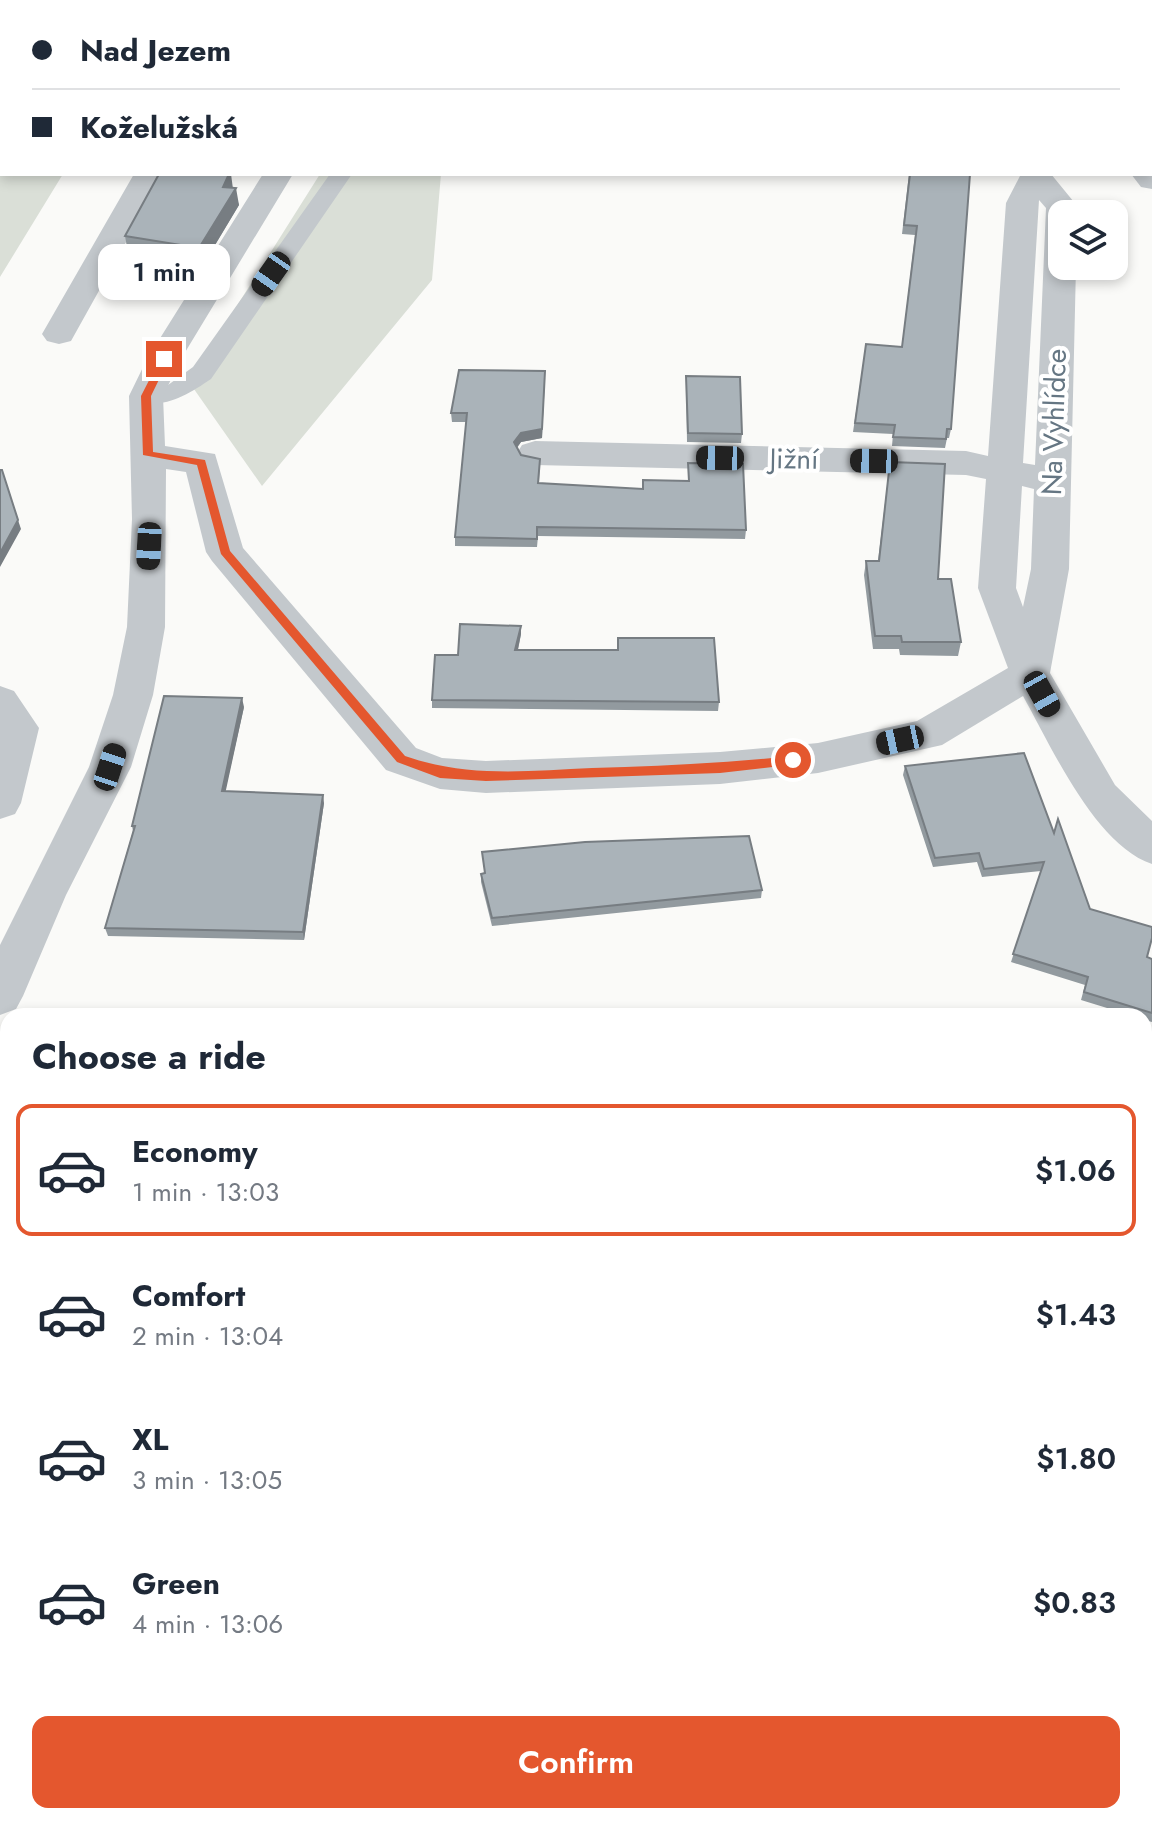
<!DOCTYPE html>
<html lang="en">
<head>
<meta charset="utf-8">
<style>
	:root { --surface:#fff; --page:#f6f6f7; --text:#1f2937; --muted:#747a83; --line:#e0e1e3; --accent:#e4572e }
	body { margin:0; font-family:Jost,sans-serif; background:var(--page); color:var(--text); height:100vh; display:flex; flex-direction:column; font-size:30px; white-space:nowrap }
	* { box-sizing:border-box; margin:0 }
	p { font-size:26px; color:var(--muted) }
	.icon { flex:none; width:44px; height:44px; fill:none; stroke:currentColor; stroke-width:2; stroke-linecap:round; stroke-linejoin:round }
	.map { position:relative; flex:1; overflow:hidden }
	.sheet { position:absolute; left:0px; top:1008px; width:1152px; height:816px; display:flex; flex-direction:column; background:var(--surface); border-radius:24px 24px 0 0; box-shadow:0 4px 12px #0003 }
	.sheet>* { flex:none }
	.top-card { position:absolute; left:0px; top:0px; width:1152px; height:176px; box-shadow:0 4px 12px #0003; display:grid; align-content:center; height:176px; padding:0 32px; background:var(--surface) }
	.buttons { position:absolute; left:1048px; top:200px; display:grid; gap:16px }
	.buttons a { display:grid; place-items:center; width:80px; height:80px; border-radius:16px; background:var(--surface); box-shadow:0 4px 12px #0003; font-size:40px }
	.end { position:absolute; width:36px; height:36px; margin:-18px; border:10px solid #e4572e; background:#fff; box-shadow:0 0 0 4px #fff }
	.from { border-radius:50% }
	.bubble { position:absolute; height:56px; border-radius:16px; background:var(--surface); box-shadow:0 4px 12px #0003; font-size:26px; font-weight:600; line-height:56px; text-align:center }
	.car { position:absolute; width:24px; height:48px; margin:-24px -12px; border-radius:10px; box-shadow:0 0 6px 2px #0007; background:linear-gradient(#222 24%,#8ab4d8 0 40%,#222 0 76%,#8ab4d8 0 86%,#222 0) }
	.top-card b { display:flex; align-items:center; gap:28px; height:76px; font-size:30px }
	.top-card b+b { border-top:2px solid var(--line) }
	.top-card i { width:20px; height:20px; background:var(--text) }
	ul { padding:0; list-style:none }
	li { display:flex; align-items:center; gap:24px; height:132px; margin:0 16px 12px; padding:0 16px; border:4px solid transparent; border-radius:16px }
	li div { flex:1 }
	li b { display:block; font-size:30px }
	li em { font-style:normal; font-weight:600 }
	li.current { border-color:var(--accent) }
	li>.icon { width:72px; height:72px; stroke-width:1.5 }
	h2 { padding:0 32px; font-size:36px; line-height:96px }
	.primary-button { display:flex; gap:16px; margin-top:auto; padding:16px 32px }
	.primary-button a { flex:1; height:92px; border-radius:16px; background:var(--accent); color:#fff; font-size:32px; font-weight:600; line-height:92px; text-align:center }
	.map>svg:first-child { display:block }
	.green { fill:#dadfd7 }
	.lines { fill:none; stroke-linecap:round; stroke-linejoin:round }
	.lane { fill:#c3c8cc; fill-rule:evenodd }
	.street { fill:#c3c8cc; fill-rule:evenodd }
	.wall { fill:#929a9f }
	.shaded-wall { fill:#777d82 }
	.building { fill:#aab3b9; stroke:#777d82; stroke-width:2 }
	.route { fill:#e4572e }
	.labels { text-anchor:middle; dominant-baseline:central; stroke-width:8; stroke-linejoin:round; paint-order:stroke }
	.street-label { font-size:28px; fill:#657683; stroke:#fff }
</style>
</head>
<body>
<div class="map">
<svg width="1152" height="1824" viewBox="0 0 1152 1824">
	<rect width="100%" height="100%" fill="#fafaf8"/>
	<!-- green -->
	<path class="green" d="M0,0H341L2,2V174H63L0,277Z
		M320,174H441L432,280L262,486L189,382Z"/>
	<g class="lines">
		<!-- lane -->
		<path class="lane" d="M502,0H522V2H502Z
			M330,174H352L211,379C189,394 165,409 137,402L133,396L137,390L168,385L193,367Z
			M1152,1357V1398L1144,1401V1360Z
			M1144,1501L1152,1504V1545L1144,1542Z"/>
		<!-- street -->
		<path class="street" d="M373,0H401V2H373Z
			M1018,0H1046L1017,2Z
			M0,77H2V95H0Z
			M1150,166H1152V189L1141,187L1131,174H1150Z
			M134,174H164L71,341L59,344L47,341L42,334Z
			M263,174H293L181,359L163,396L165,446L215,454L243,548L416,748L442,758L486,761L720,752L818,743L917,721L1008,668L978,588L986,479L966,475L535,465L522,461L517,453L522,445L535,441L966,451L988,456L1006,203L1021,174H1051L1078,207V214H1062V266H1076L1069,569L1050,673L1115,785L1152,821V864C1095,845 1051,746 1023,696L942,745L818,773L720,784L486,793L440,789L386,770L212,561L206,552L186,472L166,469L165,627L153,695L131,767L66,895L23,996L16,1009L0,1015V945L89,767L113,695L127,627L132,519L129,396L147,359ZM1039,200L1046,208L1035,465L1023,463ZM1022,486L1034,489L1031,569L1023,607L1016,588Z
			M0,686L14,691L39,728L21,803L15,814L0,819Z"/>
	</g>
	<!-- wall -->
	<path class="wall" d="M797,0H856L798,2Z
		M909,174L951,429L949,438H947L945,448L892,446L893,434L853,432L866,344L902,347L915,235L902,234Z
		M233,188L239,205L203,265L128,253L125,236Z
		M686,376L742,434L741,443L687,442Z
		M545,380L542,438L521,442L517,448L521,455L540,459L539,483L643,489L688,480V463L746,530L745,539L538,536L537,547L455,546V537L466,422H452L451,413Z
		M890,462L938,579L961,642L958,656L900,655L899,649H873L864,575L866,561H878Z
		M521,634L518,650L719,702L718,711L432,708V700L458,655Z
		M244,707L225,791L324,803L304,940L108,936L105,928L133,831L132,826Z
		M905,766L1054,833L1090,909L1147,957L1152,959V1022L1144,1020V1016H1133L1081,1000L1085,985L1011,962L1041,871L982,877L977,862L933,867L903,775Z
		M482,852L762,890L761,898L492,926L481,882V874L485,873Z
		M1144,1229L1152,1252V1278L1144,1292Z
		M980,1816H1144L1152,1824H976Z"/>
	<!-- shaded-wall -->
	<path class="shaded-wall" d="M229,174H231L233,189L223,187Z
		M236,188L239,205L203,265L199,248Z
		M545,371L542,438L521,442L514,451V442Z
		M18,520L21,529L0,567V553Z
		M521,626V634L516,658L515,650Z
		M242,698L244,707L224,799L222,791Z
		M323,795L324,803L304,940L303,932Z
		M117,1816H120V1824H117Z"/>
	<!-- building -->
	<path class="building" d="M896,0H960L961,2H897Z
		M159,174H229L223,187L236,188L199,248L125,236Z
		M910,174H970L951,429H947L946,439L893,437L895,425L855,423L866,344L902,347L917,226L904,225Z
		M459,370L545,371L542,429L521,433L514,442L521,455L540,459L538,483L643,489V480L689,481L688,463L743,464L746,530L537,527V539L455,537L467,413H451Z
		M686,376L740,377L742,434L688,433Z
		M890,462L945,464L938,579H951L961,642H902L901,636H875L866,561H879Z
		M0,470H2L18,520L0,553Z
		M460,624L521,626L515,650H618V638H714L719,702L432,700L435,655H458Z
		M164,696L242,698L222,791L323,795L303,932L105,928L135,826H132Z
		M1024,753L1054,833L1058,819L1090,909L1152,927V938L1147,957L1152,959V1013L1084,992L1088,977L1013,954L1044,862L984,869L979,853L935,858L905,766Z
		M749,836L762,890L492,918L481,874L485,873L482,852L585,842Z
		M1144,1229L1152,1252V1268L1144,1269Z
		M1144,1798L1152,1803V1824H982L986,1816H1144Z
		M41,1816H117V1824H41Z"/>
	<!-- route -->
	<path class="route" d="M161,357L169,359L151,396L153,452L205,460L230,551L405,756C468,778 527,771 592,768C660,766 726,763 793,756L799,760L798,764L720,773L486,781L440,778L397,762L221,554L197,465L143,455L141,396Z"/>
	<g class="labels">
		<!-- street labels -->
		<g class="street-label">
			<text transform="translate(1054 422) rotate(-88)">Na Vyhlídce</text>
			<text transform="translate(794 459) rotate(1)">Jižní</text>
		</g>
	</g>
</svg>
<div class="buttons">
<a><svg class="icon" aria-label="layers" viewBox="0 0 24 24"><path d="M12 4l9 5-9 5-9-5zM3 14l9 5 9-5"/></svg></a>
</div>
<i class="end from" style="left:793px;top:760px"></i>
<i class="end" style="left:164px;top:359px"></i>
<div class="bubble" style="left:98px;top:244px;width:132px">1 min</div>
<i class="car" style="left:271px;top:274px;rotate:215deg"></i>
<i class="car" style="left:720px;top:458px;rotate:271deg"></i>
<i class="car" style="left:874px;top:461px;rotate:271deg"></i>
<i class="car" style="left:149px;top:546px;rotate:183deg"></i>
<i class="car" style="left:1042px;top:694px;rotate:151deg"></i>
<i class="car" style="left:900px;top:740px;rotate:258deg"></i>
<i class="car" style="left:110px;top:767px;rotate:18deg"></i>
<div class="top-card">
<b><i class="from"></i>Nad Jezem</b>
<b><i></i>Koželužská</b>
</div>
<section class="sheet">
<h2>Choose a ride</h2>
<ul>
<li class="current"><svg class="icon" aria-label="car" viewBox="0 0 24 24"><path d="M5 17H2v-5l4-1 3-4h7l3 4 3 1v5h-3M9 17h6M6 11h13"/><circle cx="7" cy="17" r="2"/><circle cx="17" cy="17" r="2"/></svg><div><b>Economy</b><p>1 min · 13:03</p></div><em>$1.06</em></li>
<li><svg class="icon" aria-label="car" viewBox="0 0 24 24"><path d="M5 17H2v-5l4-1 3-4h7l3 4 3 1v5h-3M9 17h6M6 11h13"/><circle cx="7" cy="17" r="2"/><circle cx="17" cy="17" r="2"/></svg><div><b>Comfort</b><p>2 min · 13:04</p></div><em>$1.43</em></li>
<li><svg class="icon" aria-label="car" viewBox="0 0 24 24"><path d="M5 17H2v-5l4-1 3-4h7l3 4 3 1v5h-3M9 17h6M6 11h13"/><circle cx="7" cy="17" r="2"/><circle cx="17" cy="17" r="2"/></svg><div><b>XL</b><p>3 min · 13:05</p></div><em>$1.80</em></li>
<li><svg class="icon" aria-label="car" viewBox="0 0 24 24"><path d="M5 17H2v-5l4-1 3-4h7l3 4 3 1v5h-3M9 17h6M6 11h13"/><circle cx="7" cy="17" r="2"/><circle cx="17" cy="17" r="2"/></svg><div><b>Green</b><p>4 min · 13:06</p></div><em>$0.83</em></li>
</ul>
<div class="primary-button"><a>Confirm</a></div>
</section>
</div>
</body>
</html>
